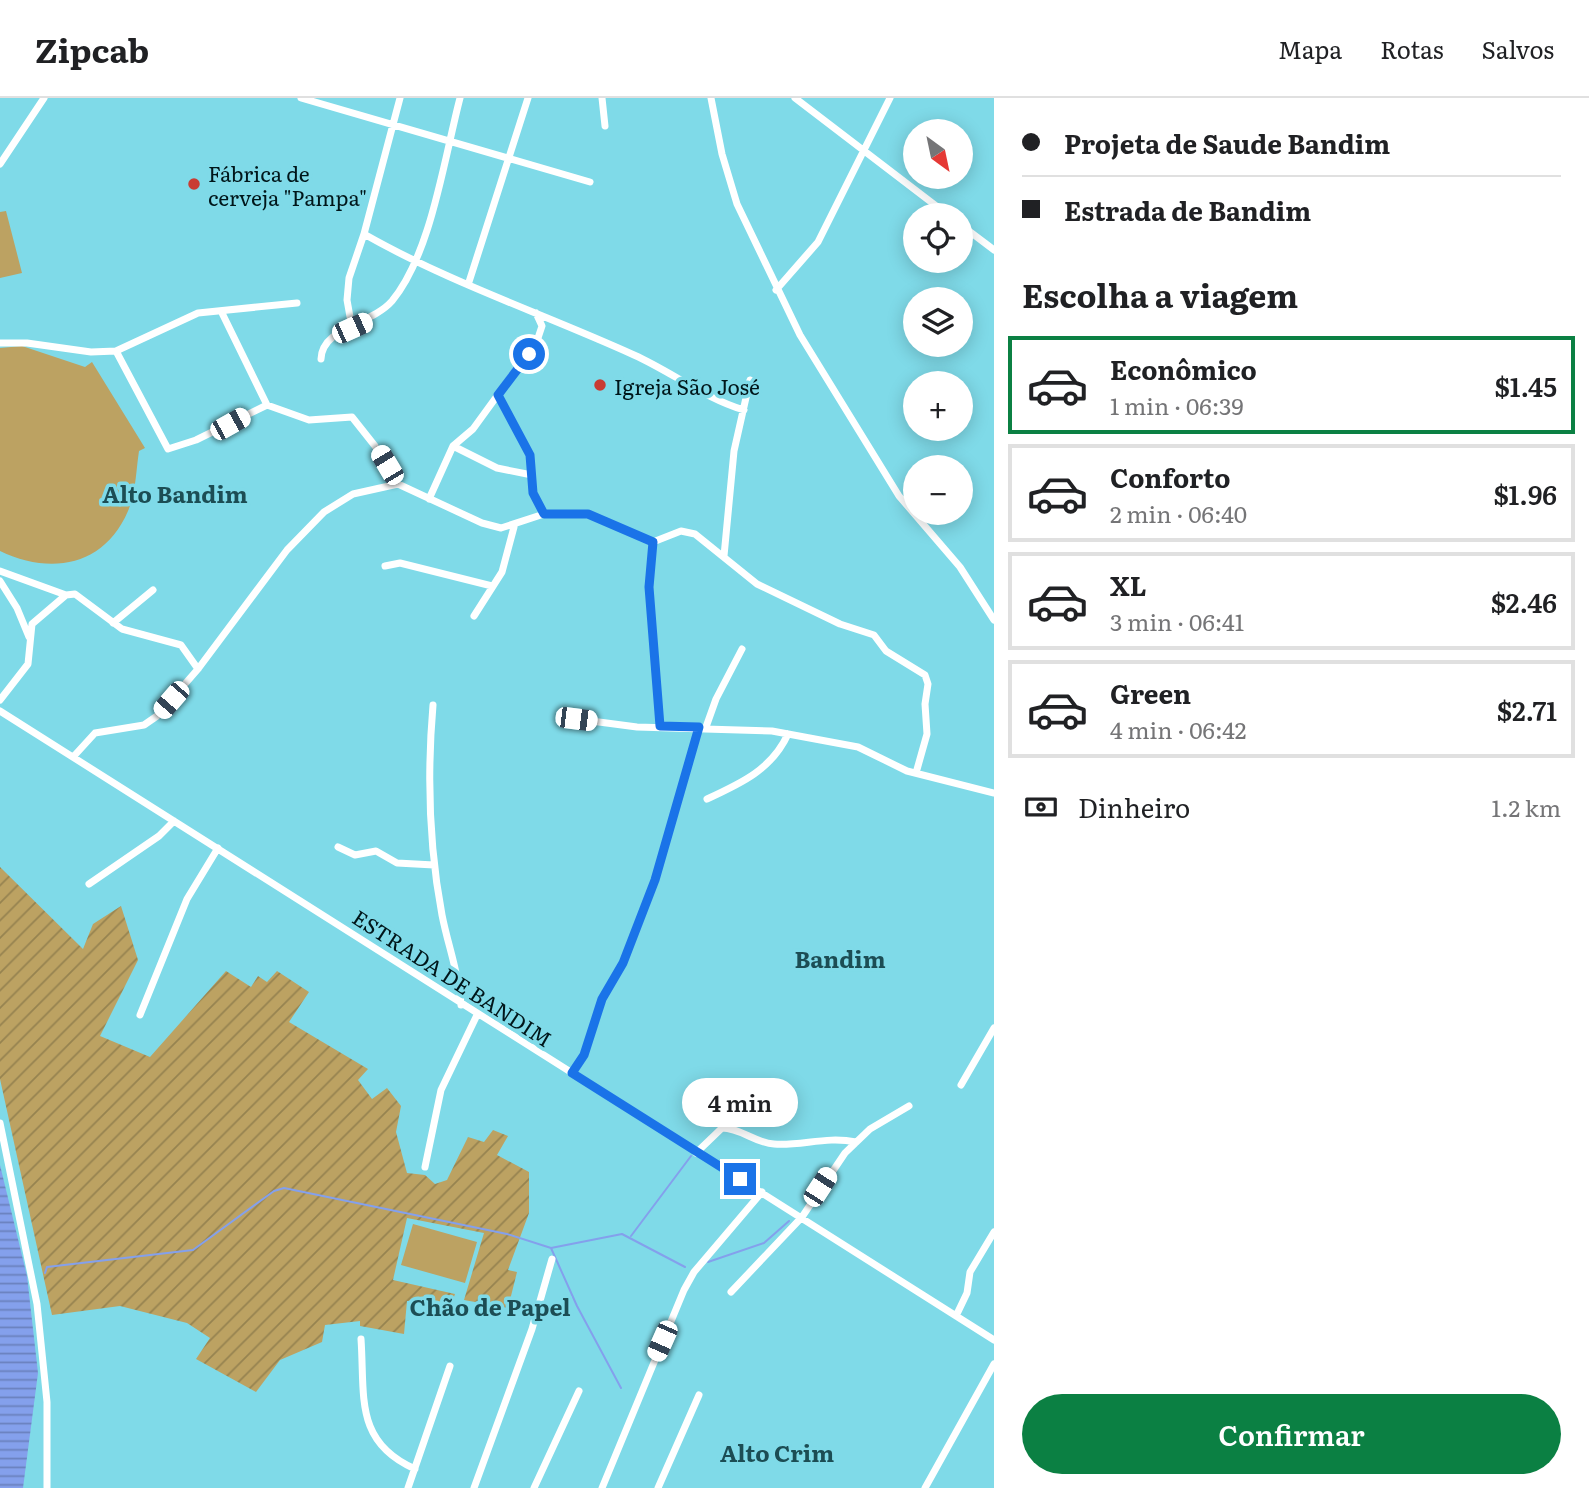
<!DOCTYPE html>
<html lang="pt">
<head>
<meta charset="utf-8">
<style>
	:root { --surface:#fff; --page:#f6f6f6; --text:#202124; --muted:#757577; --line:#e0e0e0; --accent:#0b8043 }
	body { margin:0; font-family:Literata,serif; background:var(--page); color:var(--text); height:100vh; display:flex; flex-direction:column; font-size:26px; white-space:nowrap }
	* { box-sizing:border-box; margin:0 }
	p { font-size:23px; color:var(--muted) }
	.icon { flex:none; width:38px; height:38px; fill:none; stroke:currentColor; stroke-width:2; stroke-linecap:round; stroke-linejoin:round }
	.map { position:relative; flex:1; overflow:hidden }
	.side { display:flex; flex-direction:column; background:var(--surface); width:595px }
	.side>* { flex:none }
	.banner { display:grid; align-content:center; height:154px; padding:0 28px; background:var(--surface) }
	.needle { width:46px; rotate:147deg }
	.fabs { position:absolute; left:903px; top:21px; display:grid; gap:14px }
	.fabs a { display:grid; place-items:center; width:70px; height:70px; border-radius:50%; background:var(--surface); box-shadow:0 4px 18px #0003; font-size:35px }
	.end { position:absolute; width:32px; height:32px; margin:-16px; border:9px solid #1a73e8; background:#fff; box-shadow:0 0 0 4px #fff }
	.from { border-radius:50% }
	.bubble { position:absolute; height:49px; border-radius:24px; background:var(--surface); box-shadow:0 4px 18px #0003; font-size:23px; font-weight:600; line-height:49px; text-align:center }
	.car { position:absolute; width:21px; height:42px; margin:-21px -10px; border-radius:9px; box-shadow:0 0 5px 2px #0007; background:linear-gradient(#fff 24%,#345 0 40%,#fff 0 76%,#345 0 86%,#fff 0) }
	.banner b { display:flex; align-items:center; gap:24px; height:66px; font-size:26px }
	.banner b+b { border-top:2px solid var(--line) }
	.banner i { width:18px; height:18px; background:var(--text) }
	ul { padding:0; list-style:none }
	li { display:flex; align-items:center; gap:21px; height:98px; margin:0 14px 10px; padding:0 14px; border:4px solid var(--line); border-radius:0px }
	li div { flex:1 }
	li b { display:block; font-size:26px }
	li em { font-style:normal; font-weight:600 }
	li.selected { border-color:var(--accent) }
	li>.icon { width:63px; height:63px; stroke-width:1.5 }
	h2 { padding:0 28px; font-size:32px; line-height:84px }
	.pay { display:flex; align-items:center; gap:18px; height:77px; padding:0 28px; font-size:26px }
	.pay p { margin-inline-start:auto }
	.action { display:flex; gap:14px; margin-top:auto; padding:14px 28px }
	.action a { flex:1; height:80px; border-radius:42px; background:var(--accent); color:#fff; font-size:28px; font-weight:600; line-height:80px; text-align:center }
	header { display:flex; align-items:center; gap:42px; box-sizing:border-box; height:98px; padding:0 35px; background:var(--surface); border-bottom:2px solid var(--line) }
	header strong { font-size:33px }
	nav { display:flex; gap:38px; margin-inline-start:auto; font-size:24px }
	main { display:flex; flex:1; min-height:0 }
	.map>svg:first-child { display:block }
	.garden { fill:url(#garden-furrows) }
	.pitch { fill:#bca262 }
	.water { fill:url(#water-rules) }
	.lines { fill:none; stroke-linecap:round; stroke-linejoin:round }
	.stream { stroke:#84a0ec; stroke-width:2 }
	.minor { stroke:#fff; stroke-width:7 }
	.route { stroke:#1a73e8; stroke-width:9 }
	.poi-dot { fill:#c93c33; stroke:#7fdae8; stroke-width:2.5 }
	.labels { text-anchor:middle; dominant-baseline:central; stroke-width:7; stroke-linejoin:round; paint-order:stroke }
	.poi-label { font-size:21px; fill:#00161a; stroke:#7fdae8; text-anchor:start }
	.street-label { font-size:21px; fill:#00161a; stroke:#7fdae8 }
	.neighbourhood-label { font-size:23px; font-weight:bold; fill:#1c4d54; stroke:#7fdae8 }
</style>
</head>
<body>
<header>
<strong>Zipcab</strong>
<nav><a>Mapa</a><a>Rotas</a><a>Salvos</a></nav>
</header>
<main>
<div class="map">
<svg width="994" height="1390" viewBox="0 0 994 1390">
	<defs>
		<pattern id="garden-furrows" width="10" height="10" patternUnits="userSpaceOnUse" patternTransform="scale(1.75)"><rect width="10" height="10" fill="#bca262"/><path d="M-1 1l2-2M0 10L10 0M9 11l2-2" fill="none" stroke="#968350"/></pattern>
		<pattern id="water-rules" width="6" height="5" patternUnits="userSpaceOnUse" patternTransform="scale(1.75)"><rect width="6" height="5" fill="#84a0ec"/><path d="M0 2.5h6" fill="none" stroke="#6a81be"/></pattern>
	</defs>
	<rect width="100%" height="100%" fill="#7fdae8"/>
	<!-- garden -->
	<path class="garden" d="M0,769L83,851L93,826L121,808L138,862L100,938L150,959L226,873L251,889L258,878L267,884L277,873L309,894L289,924L368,971L358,982L372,1001L387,990L401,1008L396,1034L407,1075L425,1077L435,1086L447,1082L468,1039L484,1044L493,1032L508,1038L497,1057L529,1074V1115L508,1172L517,1174L508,1210L464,1202L484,1135L407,1120L393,1182L455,1196L452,1205L436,1203L432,1218L423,1216L425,1202L407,1203L404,1236L360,1228V1223L325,1227L322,1244L280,1262L256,1294L196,1261L210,1240L187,1225L120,1208L52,1217L0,981Z"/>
	<!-- pitch -->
	<path class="pitch" d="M6,113L22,175L0,180V114Z
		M22,248L85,269L92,264L145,350L139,353C136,372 136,395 128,413C104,469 50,477 0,453V250Z
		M413,1126L477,1144L465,1185L401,1167Z"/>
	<!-- water -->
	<path class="water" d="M0,1067L27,1178L38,1275L23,1390H0Z"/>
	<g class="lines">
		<!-- stream -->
		<path class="stream" d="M631,1138L691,1058
			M551,1150L577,1208L621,1290
			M708,1164L764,1145L789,1123
			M45,1175L47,1169L193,1152L274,1093L284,1090L507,1136L551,1150L622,1136L685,1169"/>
		<!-- minor -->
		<path class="minor" d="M301,0L590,84
			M602,0L605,28
			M711,0L722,56L737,106L800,237L899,398L960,469L994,522
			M795,0L948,117
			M0,66L44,0
			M961,127L994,152
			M364,136C450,185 544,216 634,257C672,274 704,300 744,312
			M468,187L528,0
			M776,192L818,144L890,0
			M222,215L267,307
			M352,230L347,202L349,180L364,136L400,0
			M0,245H27L91,254L116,253L168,351L196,342L267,307L309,322L352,319L375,348L398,386
			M116,253L198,215L297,205
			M321,261C322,229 371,227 392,203C431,156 444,61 460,0
			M498,297L530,357L533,395L544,416
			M453,348L497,370L532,377
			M429,401L453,348L473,331L537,243L542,228L536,215
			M653,444L649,490L660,628
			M724,458L734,353L750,282
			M385,468L400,465L492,488
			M0,473L66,497
			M0,483L17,510L29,539
			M474,518L502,474L514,429
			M113,525L153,492
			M0,602L28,566L32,526L66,497L75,496L122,531L181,547L198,571
			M433,607C427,677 429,748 442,817C448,848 459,875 461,907
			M0,613L994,1242
			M561,619L637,629L772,633L858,649L907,673L994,695
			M706,629L716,601L742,551
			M74,658L95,635L144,627L157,618L198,571L287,452L324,414L353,396L398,386L482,425L501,430L544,416H588L653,444L681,433L695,436L757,486L840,526L874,537L886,553L925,577L928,586L925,606L927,636L916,675
			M707,701C742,685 772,671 788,636
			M338,749L355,757L376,753L397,765L434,767
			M89,786L159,738L174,723
			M140,917L187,801L218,750
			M572,975L584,957L602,901L623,865L655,782L699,629
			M961,987L994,930
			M0,1025L37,1206L47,1304V1390
			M696,1055L722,1030C741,1030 755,1045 774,1046C802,1048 826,1038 856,1044
			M425,1069L441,992L477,917
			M731,1194L802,1119L845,1055L870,1031L909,1008
			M956,1218L967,1195L970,1174L994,1134
			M361,1241C365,1298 354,1344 415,1371
			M408,1390L450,1268
			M474,1390L532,1231L552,1161
			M534,1390L579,1293
			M602,1390L684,1192L694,1174L762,1094
			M658,1390L699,1297
			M925,1390L994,1266"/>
	</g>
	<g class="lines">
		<!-- route -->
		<path class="route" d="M529,256L498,297L530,357L533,395L544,416H588L653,444L649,489L660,628L699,629L655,782L623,865L602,901L584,957L572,975L740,1081"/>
	</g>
	<!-- markers -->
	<g class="poi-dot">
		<circle cx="194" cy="86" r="7"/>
		<circle cx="600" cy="287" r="7"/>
	</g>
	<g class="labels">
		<!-- poi labels -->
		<g class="poi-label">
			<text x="208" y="74">Fábrica de<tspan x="208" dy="24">cerveja "Pampa"</tspan></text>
			<text x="614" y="287">Igreja São José</text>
		</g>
		<!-- street labels -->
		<g class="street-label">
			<text transform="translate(453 879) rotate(33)">ESTRADA DE BANDIM</text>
		</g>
		<!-- neighbourhood labels -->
		<g class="neighbourhood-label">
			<text x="175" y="395">Alto Bandim</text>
			<text x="840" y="860">Bandim</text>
			<text x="490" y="1208">Chão de Papel</text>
			<text x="777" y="1354">Alto Crim</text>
		</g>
	</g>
</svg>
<div class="fabs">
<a><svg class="needle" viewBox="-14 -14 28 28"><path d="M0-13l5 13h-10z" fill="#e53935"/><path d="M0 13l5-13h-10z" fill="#757577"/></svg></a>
<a><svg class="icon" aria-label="locate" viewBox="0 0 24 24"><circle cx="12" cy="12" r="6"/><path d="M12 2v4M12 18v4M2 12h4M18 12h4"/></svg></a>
<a><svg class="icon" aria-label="layers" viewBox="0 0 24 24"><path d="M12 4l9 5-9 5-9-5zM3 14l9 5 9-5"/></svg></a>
<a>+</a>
<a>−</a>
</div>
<i class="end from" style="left:529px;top:256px"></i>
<i class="end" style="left:740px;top:1081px"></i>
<div class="bubble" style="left:682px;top:980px;width:116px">4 min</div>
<i class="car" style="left:352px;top:230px;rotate:66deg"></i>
<i class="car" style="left:230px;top:326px;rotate:61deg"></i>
<i class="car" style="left:387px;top:367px;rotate:329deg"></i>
<i class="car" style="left:171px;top:602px;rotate:221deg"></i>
<i class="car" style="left:576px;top:621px;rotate:97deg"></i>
<i class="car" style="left:820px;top:1089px;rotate:33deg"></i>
<i class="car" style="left:662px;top:1243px;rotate:204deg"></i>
</div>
<section class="side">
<div class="banner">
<b><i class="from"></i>Projeta de Saude Bandim</b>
<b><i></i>Estrada de Bandim</b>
</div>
<h2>Escolha a viagem</h2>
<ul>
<li class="selected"><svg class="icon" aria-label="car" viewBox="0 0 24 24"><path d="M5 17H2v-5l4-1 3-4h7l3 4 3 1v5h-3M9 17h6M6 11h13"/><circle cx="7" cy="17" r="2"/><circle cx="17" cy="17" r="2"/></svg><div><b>Econômico</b><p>1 min · 06:39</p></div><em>$1.45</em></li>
<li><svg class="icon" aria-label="car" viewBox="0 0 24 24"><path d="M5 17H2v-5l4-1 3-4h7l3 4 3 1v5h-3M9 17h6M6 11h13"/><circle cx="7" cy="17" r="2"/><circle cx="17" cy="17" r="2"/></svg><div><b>Conforto</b><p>2 min · 06:40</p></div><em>$1.96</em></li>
<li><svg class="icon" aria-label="car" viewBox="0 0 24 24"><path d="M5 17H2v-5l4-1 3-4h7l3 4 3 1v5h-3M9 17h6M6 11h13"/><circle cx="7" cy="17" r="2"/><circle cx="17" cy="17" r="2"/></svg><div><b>XL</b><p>3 min · 06:41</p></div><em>$2.46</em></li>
<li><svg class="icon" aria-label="car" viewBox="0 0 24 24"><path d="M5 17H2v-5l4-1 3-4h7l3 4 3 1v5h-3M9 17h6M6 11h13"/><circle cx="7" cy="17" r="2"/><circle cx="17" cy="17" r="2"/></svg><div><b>Green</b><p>4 min · 06:42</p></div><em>$2.71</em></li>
</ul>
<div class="pay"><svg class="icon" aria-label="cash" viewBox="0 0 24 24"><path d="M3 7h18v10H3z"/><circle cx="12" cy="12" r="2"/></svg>Dinheiro<p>1.2 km</p></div>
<div class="action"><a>Confirmar</a></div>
</section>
</main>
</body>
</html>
